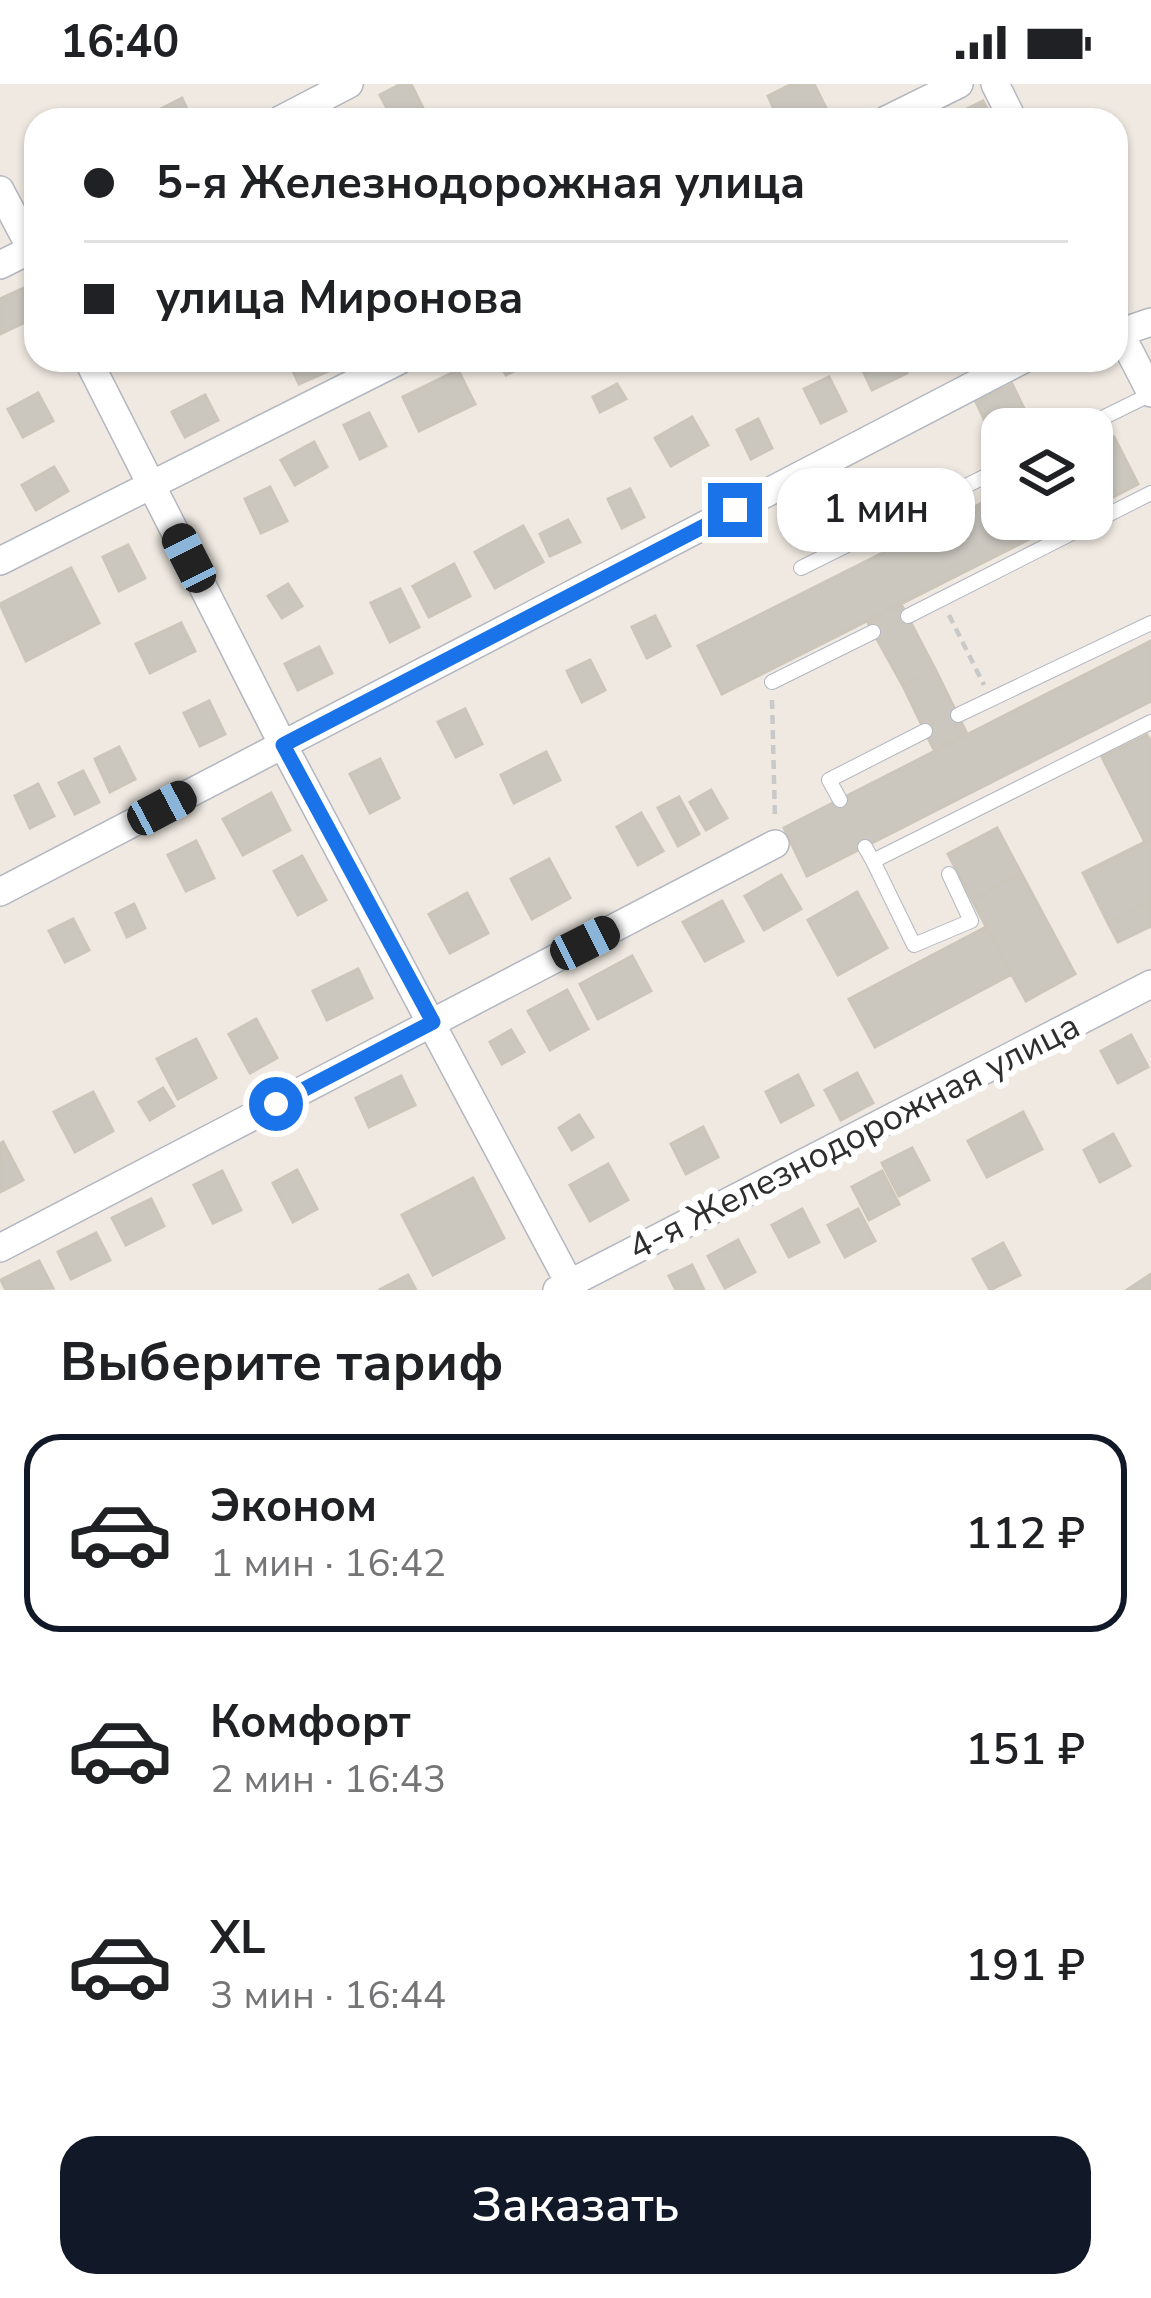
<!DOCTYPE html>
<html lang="ru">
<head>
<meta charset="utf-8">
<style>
	:root { --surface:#fff; --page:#f2f2f2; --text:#202124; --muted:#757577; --line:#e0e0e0; --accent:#111827 }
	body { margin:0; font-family:"Nunito Sans",sans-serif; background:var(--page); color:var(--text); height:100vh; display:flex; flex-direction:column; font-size:45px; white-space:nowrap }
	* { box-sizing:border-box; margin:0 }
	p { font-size:39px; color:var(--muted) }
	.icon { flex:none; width:66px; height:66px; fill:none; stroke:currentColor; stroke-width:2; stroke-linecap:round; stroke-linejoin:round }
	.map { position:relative; height:1206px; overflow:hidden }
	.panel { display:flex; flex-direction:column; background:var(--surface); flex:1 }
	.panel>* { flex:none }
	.top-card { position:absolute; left:24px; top:24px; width:1104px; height:264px; border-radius:36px; box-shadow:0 3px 9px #0004; display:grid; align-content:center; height:264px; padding:0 60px; background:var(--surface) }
	.controls { position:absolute; left:981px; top:324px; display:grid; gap:24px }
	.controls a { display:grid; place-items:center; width:132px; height:132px; border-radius:24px; background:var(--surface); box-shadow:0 3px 9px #0004; font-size:60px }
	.end { position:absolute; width:54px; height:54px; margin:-27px; border:15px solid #1a73e8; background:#fff; box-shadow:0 0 0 6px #fff }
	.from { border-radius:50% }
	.bubble { position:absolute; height:84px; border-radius:36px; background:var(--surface); box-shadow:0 3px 9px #0004; font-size:39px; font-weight:600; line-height:84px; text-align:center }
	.car { position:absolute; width:36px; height:72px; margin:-36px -18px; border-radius:15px; box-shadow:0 0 9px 3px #0007; background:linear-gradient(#222 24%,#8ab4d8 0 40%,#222 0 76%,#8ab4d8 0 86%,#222 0) }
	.top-card b { display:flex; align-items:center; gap:42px; height:114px; font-size:45px }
	.top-card b+b { border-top:3px solid var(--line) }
	.top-card i { width:30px; height:30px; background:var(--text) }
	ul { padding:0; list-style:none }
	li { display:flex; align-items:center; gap:36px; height:198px; margin:0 24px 18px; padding:0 36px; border:6px solid transparent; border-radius:36px }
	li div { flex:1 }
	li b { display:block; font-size:45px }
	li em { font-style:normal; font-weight:600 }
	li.active { border-color:var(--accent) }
	li>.icon { width:108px; height:108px; stroke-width:1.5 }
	h2 { padding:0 60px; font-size:54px; line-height:144px }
	.button { display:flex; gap:24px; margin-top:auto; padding:24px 60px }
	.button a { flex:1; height:138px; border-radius:36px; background:var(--accent); color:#fff; font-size:48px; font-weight:600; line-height:138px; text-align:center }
	.status { display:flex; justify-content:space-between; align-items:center; height:84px; padding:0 60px; background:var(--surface); direction:ltr }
	.status svg { height:33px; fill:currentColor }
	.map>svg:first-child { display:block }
	.building { fill:#cbc7bf; stroke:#cbc5ba; stroke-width:3 }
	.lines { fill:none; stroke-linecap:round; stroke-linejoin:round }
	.service-casing { stroke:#b4b7c1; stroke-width:16 }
	.minor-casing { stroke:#b4b7c1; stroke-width:30 }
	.path { stroke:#c9c9c9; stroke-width:4.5; stroke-dasharray:9 6; stroke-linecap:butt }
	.service { stroke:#fff; stroke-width:14 }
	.minor { stroke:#fff; stroke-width:27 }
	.route { stroke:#1a73e8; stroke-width:15 }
	.labels { text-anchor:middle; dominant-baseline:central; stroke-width:12; stroke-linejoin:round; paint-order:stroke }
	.street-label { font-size:36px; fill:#2e2e2e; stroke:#fff }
</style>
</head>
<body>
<div class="status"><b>16:40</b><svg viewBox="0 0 49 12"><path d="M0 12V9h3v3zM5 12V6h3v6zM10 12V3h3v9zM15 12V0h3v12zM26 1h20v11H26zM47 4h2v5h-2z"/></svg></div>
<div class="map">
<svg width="1151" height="1206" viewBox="0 0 1151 1206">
	<rect width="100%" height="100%" fill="#efe9e1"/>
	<!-- building -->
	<path class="building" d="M401,0H411L429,36H393L380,11Z
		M792,0H814L826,24L800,36H779L768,12Z
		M182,14L192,36H155L151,30Z
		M983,17L993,36H944Z
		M26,203L36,233L0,250V215Z
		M288,276H329L333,285L299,300Z
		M498,276H523L525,281L506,291Z
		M858,276H901L907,289L872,306Z
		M458,286L475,320L419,347L403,313Z
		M829,293L846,327L821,339L804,305Z
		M617,300L626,315L600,328L593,313Z
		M1012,300L1034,345H1002L1000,369L976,318Z
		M38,309L53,337L23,353L8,325Z
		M205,311L218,336L185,353L172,328Z
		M369,329L386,362L360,375L344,341Z
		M692,333L708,361L671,382L655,354Z
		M758,335L772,364L751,375L737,346Z
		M1114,353L1138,400L1092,424V364Z
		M314,358L327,383L295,401L281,376Z
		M54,383L68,407L36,426L22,401Z
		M270,403L287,437L261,449L245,415Z
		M630,405L644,433L622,444L608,415Z
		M1002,409V435H1069L722,610L698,562Z
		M568,436L580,458L550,472L540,450Z
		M523,442L543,478L495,504L475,468Z
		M128,461L145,494L119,507L103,473Z
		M454,480L470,512L429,533L413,502Z
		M71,484L99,539L26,577L0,520Z
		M288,500L302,522L282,534L268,512Z
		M400,505L419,543L390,558L371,519Z
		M901,520L935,585L903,602L867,537Z
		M655,532L670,562L647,574L632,543Z
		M181,539L195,567L150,589L136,560Z
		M1151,557V617L807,792L784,744Z
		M319,563L332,589L298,606L285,580Z
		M590,576L605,606L582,618L567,587Z
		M935,585L967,650L934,666L903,602Z
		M209,617L225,650L200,662L184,629Z
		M465,625L482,660L456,673L438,638Z
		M1147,651L1151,658V755L1145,758L1102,673Z
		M119,663L135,695L110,708L95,675Z
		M546,668L560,696L514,719L501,691Z
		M380,675L399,714L370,729L350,690Z
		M83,687L99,718L75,730L59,699Z
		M38,700L54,732L30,744L15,712Z
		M711,706L727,734L706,746L690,718Z
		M271,709L290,746L243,771L223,735Z
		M679,713L699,750L678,762L658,724Z
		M641,729L663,767L638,781L617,743Z
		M997,744L1021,789L972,816L948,770Z
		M1151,755V817L1108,839L1083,789Z
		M196,757L214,794L186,807L168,771Z
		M302,772L326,816L298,831L274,787Z
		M549,775L570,814L532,835L511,795Z
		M1021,789L1075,890L1026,917L972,816Z
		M781,791L801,825L764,846L745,812Z
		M857,808L887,864L838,891L808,836Z
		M467,809L488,849L450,869L429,830Z
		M722,817L743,857L705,877L683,838Z
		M1151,817V842L1118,858L1108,839Z
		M134,820L145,844L127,853L116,829Z
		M73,835L89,866L65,878L49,847Z
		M986,843L1012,890L875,963L849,915Z
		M632,872L651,907L598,935L580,900Z
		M358,885L372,914L327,936L313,907Z
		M567,906L588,945L550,966L528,927Z
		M256,935L277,974L250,989L229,950Z
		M511,946L524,968L502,980L490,958Z
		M1131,951L1148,983L1118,999L1101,967Z
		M196,955L216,994L178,1015L157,975Z
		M857,989L873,1019L841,1036L825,1006Z
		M798,991L813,1021L781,1038L766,1008Z
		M401,992L415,1021L369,1043L356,1014Z
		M163,1004L174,1022L150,1036L139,1018Z
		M93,1008L113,1047L75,1068L54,1028Z
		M1023,1028L1042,1065L987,1093L968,1057Z
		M579,1031L593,1053L572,1066L559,1044Z
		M703,1043L718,1073L686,1090L671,1060Z
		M1113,1050L1130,1082L1100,1098L1084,1066Z
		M3,1058L23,1096L0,1108V1060Z
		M912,1064L929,1096L899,1112L882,1079Z
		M608,1080L628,1116L590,1137L570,1101Z
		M297,1086L317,1125L293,1138L273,1099Z
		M222,1087L241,1126L213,1139L194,1101Z
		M882,1087L899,1120L869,1136L852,1103Z
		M473,1094L504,1154L433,1191L402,1131Z
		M151,1115L164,1142L126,1161L112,1134Z
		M802,1125L819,1158L789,1173L772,1141Z
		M858,1125L875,1157L845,1173L828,1141Z
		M96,1149L110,1176L71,1195L58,1168Z
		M738,1156L755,1188L725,1204L708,1172Z
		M1003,1159L1020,1191L990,1206L973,1175Z
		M39,1177L53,1204L6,1206L1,1196Z
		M692,1181L704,1206H676L669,1192Z
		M1151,1190V1206H1127Z
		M408,1191L416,1206H379Z"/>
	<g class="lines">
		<!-- service casing -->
		<g class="service-casing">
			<path id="service" d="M1080,345L1151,310
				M801,484L1002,384
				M908,532L1151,409
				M772,598L873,548
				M958,631L1151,539
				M840,716L829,696L925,647
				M865,763L873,777L1151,638
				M873,777L914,861L971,837L949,790"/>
		</g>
		<!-- minor casing -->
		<g class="minor-casing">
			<path id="minor" d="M995,0L1013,36
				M280,36L349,0
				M886,36L959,0
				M0,106L36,174
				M0,181L36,163
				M1116,241L1151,309
				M1116,250L1151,238
				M88,276L283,661L573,1206
				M0,477L400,276
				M0,808L1022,276
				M0,1164L775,760
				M557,1206L1151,900"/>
		</g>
		<!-- path -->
		<path class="path" d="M949,531L984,601
			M772,616L775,736"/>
		<!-- service -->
		<use href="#service" class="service"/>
		<!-- minor -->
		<use href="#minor" class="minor"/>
	</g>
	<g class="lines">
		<!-- route -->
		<path class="route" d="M276,1020L433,938L283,661L735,426"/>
	</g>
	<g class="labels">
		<!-- street labels -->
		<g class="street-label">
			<text transform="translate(854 1053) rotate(-27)">4-я Железнодорожная улица</text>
		</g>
	</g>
</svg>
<div class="controls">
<a><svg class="icon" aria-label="layers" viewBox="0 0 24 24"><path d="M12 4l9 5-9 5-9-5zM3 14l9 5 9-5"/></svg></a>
</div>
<i class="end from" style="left:276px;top:1020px"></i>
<i class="end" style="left:735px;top:426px"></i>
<div class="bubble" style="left:777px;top:384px;width:198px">1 мин</div>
<i class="car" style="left:189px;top:474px;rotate:333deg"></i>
<i class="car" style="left:162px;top:724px;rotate:62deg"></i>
<i class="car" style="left:585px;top:859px;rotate:63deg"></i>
<div class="top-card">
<b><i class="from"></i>5-я Железнодорожная улица</b>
<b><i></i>улица Миронова</b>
</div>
</div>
<section class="panel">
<h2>Выберите тариф</h2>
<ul>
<li class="active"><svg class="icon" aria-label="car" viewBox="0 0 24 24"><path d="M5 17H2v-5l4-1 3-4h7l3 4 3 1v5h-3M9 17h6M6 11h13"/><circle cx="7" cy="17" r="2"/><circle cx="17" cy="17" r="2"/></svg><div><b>Эконом</b><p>1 мин · 16:42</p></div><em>112 ₽</em></li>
<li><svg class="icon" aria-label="car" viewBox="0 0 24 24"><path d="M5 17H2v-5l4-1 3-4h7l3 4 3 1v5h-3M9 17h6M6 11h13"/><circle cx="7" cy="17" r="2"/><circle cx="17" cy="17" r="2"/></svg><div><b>Комфорт</b><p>2 мин · 16:43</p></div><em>151 ₽</em></li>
<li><svg class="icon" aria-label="car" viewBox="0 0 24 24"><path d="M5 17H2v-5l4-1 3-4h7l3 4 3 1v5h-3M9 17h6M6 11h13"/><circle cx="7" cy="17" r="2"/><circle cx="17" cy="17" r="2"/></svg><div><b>XL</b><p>3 мин · 16:44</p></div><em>191 ₽</em></li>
</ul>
<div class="button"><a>Заказать</a></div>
</section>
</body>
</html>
